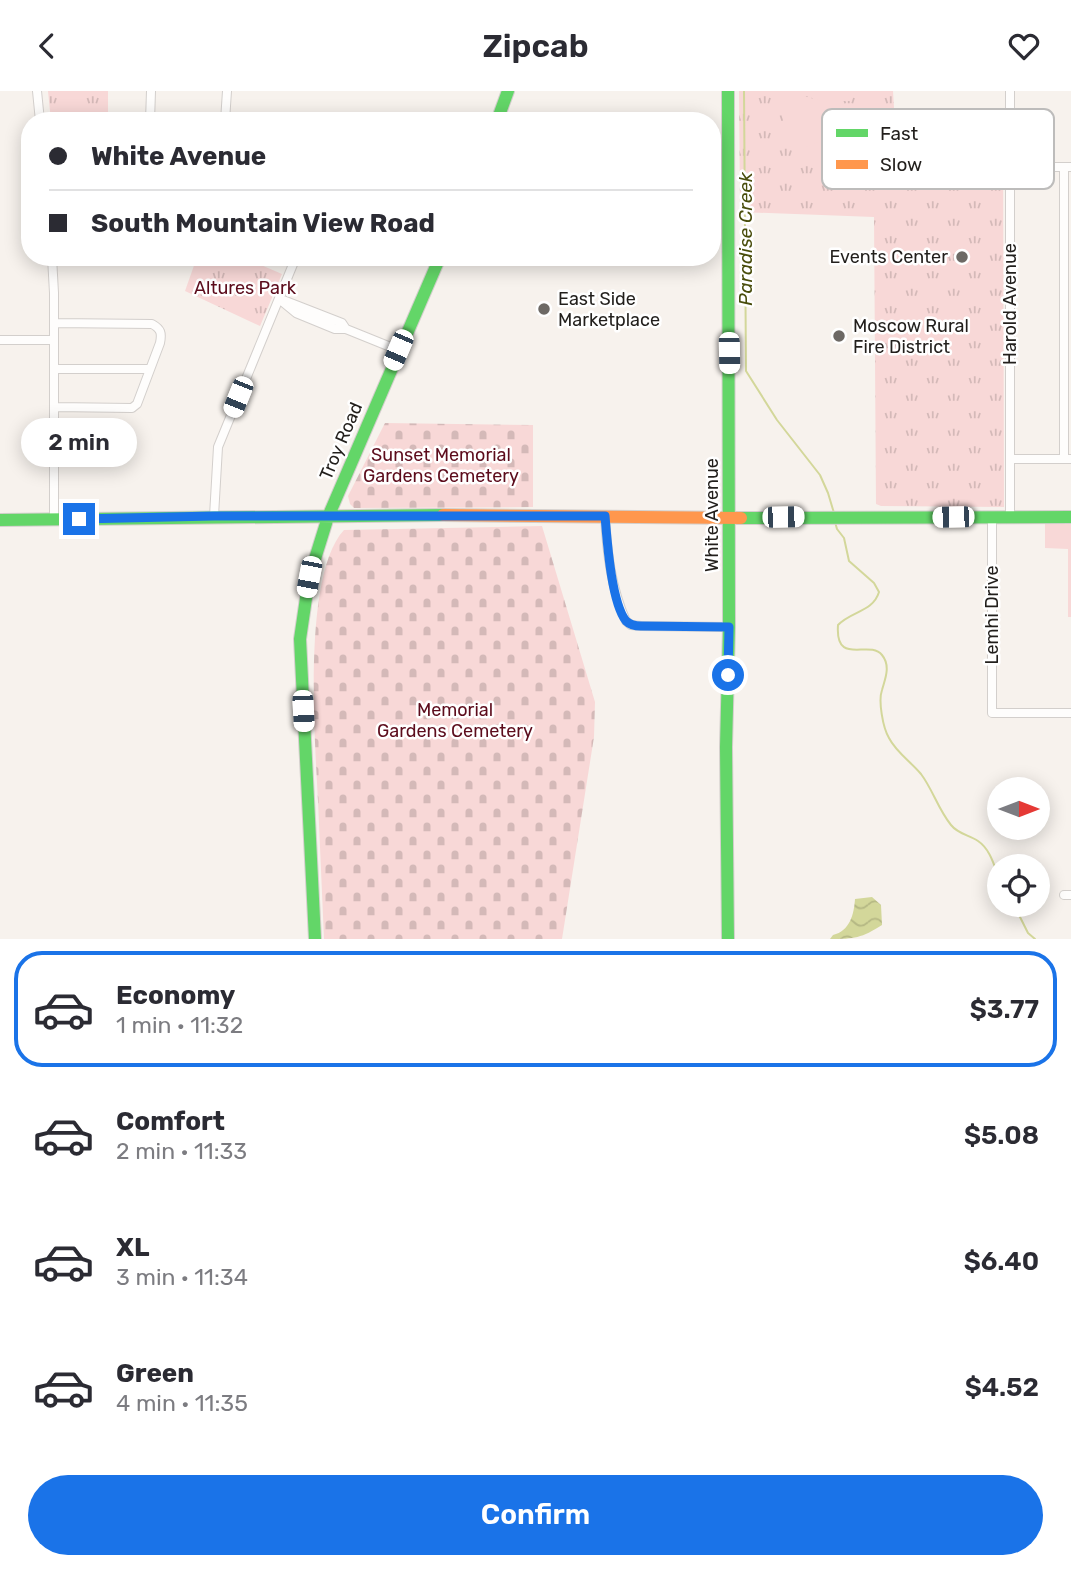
<!DOCTYPE html>
<html lang="en">
<head>
<meta charset="utf-8">
<style>
	:root { --surface:#fff; --page:#f7f7f7; --text:#2b2b33; --muted:#7c7c81; --line:#e1e1e2; --accent:#1a73e8 }
	body { margin:0; font-family:Rubik,sans-serif; background:var(--page); color:var(--text); height:100vh; display:flex; flex-direction:column; font-size:26px; white-space:nowrap }
	* { box-sizing:border-box; margin:0 }
	p { font-size:23px; color:var(--muted) }
	.icon { flex:none; width:38px; height:38px; fill:none; stroke:currentColor; stroke-width:2; stroke-linecap:round; stroke-linejoin:round }
	.map { position:relative; height:848px; overflow:hidden }
	.side { display:flex; flex-direction:column; background:var(--surface); flex:1 }
	.side>* { flex:none }
	.top-card { position:absolute; left:21px; top:21px; width:700px; height:154px; border-radius:28px; box-shadow:0 4px 18px #0003; display:grid; align-content:center; height:154px; padding:0 28px; background:var(--surface) }
	.needle { width:46px; rotate:90deg }
	.buttons { position:absolute; left:987px; top:686px; display:grid; gap:14px }
	.buttons a { display:grid; place-items:center; width:63px; height:63px; border-radius:50%; background:var(--surface); box-shadow:0 4px 18px #0003; font-size:35px }
	.end { position:absolute; width:32px; height:32px; margin:-16px; border:9px solid #1a73e8; background:#fff; box-shadow:0 0 0 4px #fff }
	.from { border-radius:50% }
	.bubble { position:absolute; height:49px; border-radius:24px; background:var(--surface); box-shadow:0 4px 18px #0003; font-size:23px; font-weight:600; line-height:49px; text-align:center }
	.car { position:absolute; width:21px; height:42px; margin:-21px -10px; border-radius:9px; box-shadow:0 0 5px 2px #0007; background:linear-gradient(#fff 24%,#345 0 40%,#fff 0 76%,#345 0 86%,#fff 0) }
	.top-card b { display:flex; align-items:center; gap:24px; height:66px; font-size:26px }
	.top-card b+b { border-top:2px solid var(--line) }
	.top-card i { width:18px; height:18px; background:var(--text) }
	ul { padding:12px 0 0; list-style:none }
	li { display:flex; align-items:center; gap:21px; height:116px; margin:0 14px 10px; padding:0 14px; border:4px solid transparent; border-radius:28px }
	li div { flex:1 }
	li b { display:block; font-size:26px }
	li em { font-style:normal; font-weight:600 }
	li.selected { border-color:var(--accent) }
	li>.icon { width:63px; height:63px; stroke-width:1.5 }
	.primary-button { display:flex; gap:14px; margin-top:auto; padding:14px 28px }
	.primary-button a { flex:1; height:80px; border-radius:42px; background:var(--accent); color:#fff; font-size:28px; font-weight:600; line-height:80px; text-align:center }
	header { display:flex; justify-content:space-between; align-items:center; height:91px; padding:0 28px; background:var(--surface); font-size:32px; font-weight:600 }
	.map>svg:first-child { display:block }
	.grass { fill:url(#grass-tufts) }
	.cemetery { fill:url(#cemetery-stones) }
	.pitch { fill:#f8d8d7 }
	.water { fill:url(#water-waves) }
	.lines { fill:none; stroke-linecap:round; stroke-linejoin:round }
	.stream { stroke:#d3d79a; stroke-width:2 }
	.street-casing { stroke:#d3cfcc; stroke-width:10 }
	.fast-casing { stroke:#d3cfcc; stroke-width:14 }
	.slow-casing { stroke:#d3cfcc; stroke-width:14 }
	.street { stroke:#fefdfc; stroke-width:8 }
	.fast { stroke:#63d668; stroke-width:12 }
	.slow { stroke:#ff974d; stroke-width:12 }
	.route { stroke:#1a73e8; stroke-width:9 }
	.poi-dot { fill:#6d6965; stroke:#fff; stroke-width:2.5 }
	.labels { text-anchor:middle; dominant-baseline:central; stroke-width:5; stroke-linejoin:round; paint-order:stroke }
	.poi-label { font-size:18px; fill:#221f1c; stroke:#fff; text-anchor:start }
	.park-label { font-size:18px; fill:#5c0c1c; stroke:#fff }
	.street-label { font-size:18px; fill:#221f1c; stroke:#fff }
	.water-label { font-size:19px; font-style:italic; fill:#494d0c; stroke:#fff }
	.key { fill:#fff; stroke:#bdbcbb; stroke-width:2 }
	.key-label { font-size:19px; fill:#221f1c }
</style>
</head>
<body>
<header><svg class="icon" aria-label="back" viewBox="0 0 24 24"><path d="M15 5l-7 7 7 7"/></svg>Zipcab<svg class="icon" aria-label="heart" viewBox="0 0 24 24"><path d="M12 20l-8-8c-3-5 5-10 8-4 3-6 11-1 8 4z"/></svg></header>
<div class="map">
<svg width="1071" height="848" viewBox="0 0 1071 848">
	<defs>
		<pattern id="grass-tufts" width="24" height="20" patternUnits="userSpaceOnUse" patternTransform="scale(1.75)"><rect width="24" height="20" fill="#f8d8d7"/><path d="M3 7l-1-3M5 7V3M7 7l1-3M15 17l-1-3M17 17v-4M19 17l1-3" fill="none" stroke="#d4b9b8"/></pattern>
		<pattern id="cemetery-stones" width="16" height="16" patternUnits="userSpaceOnUse" patternTransform="scale(1.75)"><rect width="16" height="16" fill="#f8d8d7"/><path d="M2 7V4a2 2 0 0 1 4 0v3zM10 15v-3a2 2 0 0 1 4 0v3z" fill="#d4b9b8"/></pattern>
		<pattern id="water-waves" width="16" height="10" patternUnits="userSpaceOnUse" patternTransform="scale(1.75)"><rect width="16" height="10" fill="#d3d79a"/><path d="M0 5q4-4 8 0t8 0" fill="none" stroke="#b5b884"/></pattern>
	</defs>
	<rect width="100%" height="100%" fill="#f7f2ed"/>
	<!-- grass -->
	<path class="grass" d="M48,0H108V30H51Z
		M739,0H893L895,34H1003L1004,416L881,415L876,413L874,126L740,121Z
		M197,166H242L282,183L260,235L185,200Z
		M1045,433H1071V526H1068V458L1045,457Z"/>
	<!-- cemetery -->
	<path class="cemetery" d="M385,332L533,334V416L354,417L350,413L348,405Z
		M542,435L595,611L594,646L562,848H324C322,802 320,756 318,710C315,649 302,484 344,439Z"/>
	<!-- pitch -->
	<path class="pitch" d="M821,0H851V10H825L838,14C838,44 813,63 784,54V11L789,5H804L821,10Z"/>
	<!-- water -->
	<path class="water" d="M872,806L881,814L882,834C862,847 854,848 830,848L833,844C850,840 854,823 855,808Z"/>
	<g class="lines">
		<!-- stream -->
		<path class="stream" d="M744,0L746,280L777,329L820,384L828,402L834,422
			M835,431L837,438L844,447L849,470L874,492L879,501C873,521 851,520 838,534C835,576 869,548 882,564C891,575 885,588 882,599C878,610 883,637 889,647C896,661 911,671 921,683C933,699 938,718 951,734C958,743 969,744 978,750C990,758 994,774 999,787
			M1014,814L1028,842L1035,848"/>
		<!-- street casing -->
		<g class="street-casing">
			<path id="street" d="M37,0L40,30
				M1010,0V426
				M150,30L151,0
				M225,30L227,0
				M1010,76H1071
				M1064,76V368
				M52,166L54,202V428
				M52,167L66,166
				M279,208L296,222L335,238H346L398,259
				M283,209L342,232L346,238
				M54,232L152,233C161,238 162,242 160,252L137,313L132,317L54,316
				M0,249H54
				M54,278H150
				M1010,368H1071
				M214,425L218,356L296,166
				M605,425C607,461 611,497 626,530L631,534L641,535L729,536
				M992,426V622H1071
				M1064,804H1071"/>
		</g>
		<!-- fast casing -->
		<g class="fast-casing">
			<path id="fast" d="M728,0L729,536L726,656L728,848
				M497,30L508,0
				M741,427L1071,426
				M0,429L443,424
				M315,848L300,548L309,487L328,426L440,166"/>
		</g>
		<!-- slow casing -->
		<g class="slow-casing">
			<path id="slow" d="M443,424L741,427"/>
		</g>
		<!-- street -->
		<use href="#street" class="street"/>
		<!-- fast -->
		<use href="#fast" class="fast"/>
		<!-- slow -->
		<use href="#slow" class="slow"/>
	</g>
	<g class="lines">
		<!-- route -->
		<path class="route" d="M79,428L214,425H605C607,448 611,511 626,530C630,534 636,535 641,535L729,536L728,584"/>
	</g>
	<!-- markers -->
	<g class="poi-dot">
		<circle cx="962" cy="166" r="7"/>
		<circle cx="544" cy="218" r="7"/>
		<circle cx="839" cy="245" r="7"/>
	</g>
	<g class="labels">
		<!-- poi labels -->
		<g class="poi-label">
			<text x="948" y="166" text-anchor="end">Events Center</text>
			<text x="558" y="208">East Side<tspan x="558" dy="21">Marketplace</tspan></text>
			<text x="853" y="235">Moscow Rural<tspan x="853" dy="21">Fire District</tspan></text>
		</g>
		<!-- park labels -->
		<g class="park-label">
			<text x="245" y="197">Altures Park</text>
			<text x="441" y="364">Sunset Memorial<tspan x="441" dy="21">Gardens Cemetery</tspan></text>
			<text x="455" y="619">Memorial<tspan x="455" dy="21">Gardens Cemetery</tspan></text>
		</g>
		<!-- street labels -->
		<g class="street-label">
			<text transform="translate(1010 213) rotate(-90)">Harold Avenue</text>
			<text transform="translate(341 350) rotate(-67)">Troy Road</text>
			<text transform="translate(712 424) rotate(-90)">White Avenue</text>
			<text transform="translate(992 524) rotate(-90)">Lemhi Drive</text>
		</g>
		<!-- water labels -->
		<g class="water-label">
			<text transform="translate(745 148) rotate(-90)">Paradise Creek</text>
		</g>
	</g>
	<!-- legend -->
	<rect x="822" y="18" width="232" height="80" rx="10" class="key"/>
	<rect x="836" y="38" width="32" height="8" fill="#63d668"/>
	<rect x="836" y="69" width="32" height="9" fill="#ff974d"/>
	<g class="key-label">
		<text x="880" y="49">Fast</text>
		<text x="880" y="80">Slow</text>
	</g>
</svg>
<div class="buttons">
<a><svg class="needle" viewBox="-14 -14 28 28"><path d="M0-13l5 13h-10z" fill="#e53935"/><path d="M0 13l5-13h-10z" fill="#7c7c81"/></svg></a>
<a><svg class="icon" aria-label="locate" viewBox="0 0 24 24"><circle cx="12" cy="12" r="6"/><path d="M12 2v4M12 18v4M2 12h4M18 12h4"/></svg></a>
</div>
<i class="end from" style="left:728px;top:584px"></i>
<i class="end" style="left:79px;top:428px"></i>
<div class="bubble" style="left:21px;top:327px;width:116px">2 min</div>
<i class="car" style="left:398px;top:259px;rotate:203deg"></i>
<i class="car" style="left:729px;top:262px;rotate:179deg"></i>
<i class="car" style="left:238px;top:306px;rotate:202deg"></i>
<i class="car" style="left:783px;top:426px;rotate:89deg"></i>
<i class="car" style="left:953px;top:426px;rotate:269deg"></i>
<i class="car" style="left:309px;top:486px;rotate:191deg"></i>
<i class="car" style="left:303px;top:620px;rotate:177deg"></i>
<div class="top-card">
<b><i class="from"></i>White Avenue</b>
<b><i></i>South Mountain View Road</b>
</div>
</div>
<section class="side">
<ul>
<li class="selected"><svg class="icon" aria-label="car" viewBox="0 0 24 24"><path d="M5 17H2v-5l4-1 3-4h7l3 4 3 1v5h-3M9 17h6M6 11h13"/><circle cx="7" cy="17" r="2"/><circle cx="17" cy="17" r="2"/></svg><div><b>Economy</b><p>1 min · 11:32</p></div><em>$3.77</em></li>
<li><svg class="icon" aria-label="car" viewBox="0 0 24 24"><path d="M5 17H2v-5l4-1 3-4h7l3 4 3 1v5h-3M9 17h6M6 11h13"/><circle cx="7" cy="17" r="2"/><circle cx="17" cy="17" r="2"/></svg><div><b>Comfort</b><p>2 min · 11:33</p></div><em>$5.08</em></li>
<li><svg class="icon" aria-label="car" viewBox="0 0 24 24"><path d="M5 17H2v-5l4-1 3-4h7l3 4 3 1v5h-3M9 17h6M6 11h13"/><circle cx="7" cy="17" r="2"/><circle cx="17" cy="17" r="2"/></svg><div><b>XL</b><p>3 min · 11:34</p></div><em>$6.40</em></li>
<li><svg class="icon" aria-label="car" viewBox="0 0 24 24"><path d="M5 17H2v-5l4-1 3-4h7l3 4 3 1v5h-3M9 17h6M6 11h13"/><circle cx="7" cy="17" r="2"/><circle cx="17" cy="17" r="2"/></svg><div><b>Green</b><p>4 min · 11:35</p></div><em>$4.52</em></li>
</ul>
<div class="primary-button"><a>Confirm</a></div>
</section>
</body>
</html>
